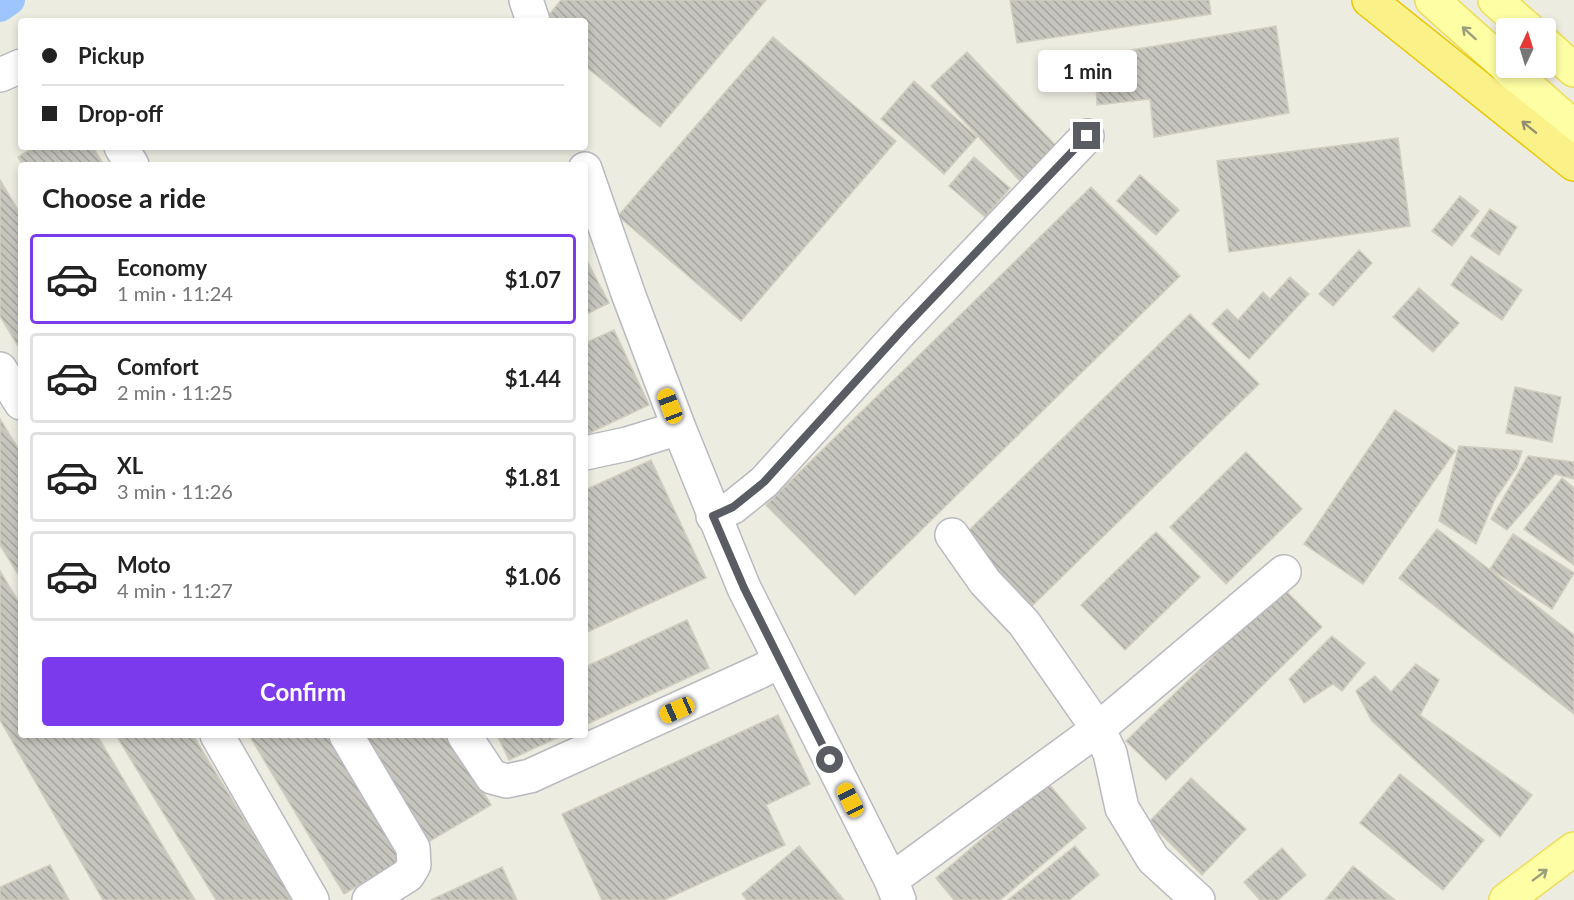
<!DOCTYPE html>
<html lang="en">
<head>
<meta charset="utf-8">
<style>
	:root { --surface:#fff; --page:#f6f6f6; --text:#222; --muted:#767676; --line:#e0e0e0; --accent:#7c3aed }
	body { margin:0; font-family:Lato,sans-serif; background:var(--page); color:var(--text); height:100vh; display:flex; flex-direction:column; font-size:22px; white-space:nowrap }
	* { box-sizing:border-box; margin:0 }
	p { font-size:20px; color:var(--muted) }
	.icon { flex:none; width:33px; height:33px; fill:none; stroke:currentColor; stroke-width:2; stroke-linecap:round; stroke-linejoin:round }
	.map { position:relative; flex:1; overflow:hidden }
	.sheet { position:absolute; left:18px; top:162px; width:570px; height:576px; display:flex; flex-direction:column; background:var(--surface); border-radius:6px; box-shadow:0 3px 9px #0003 }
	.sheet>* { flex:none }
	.guide { position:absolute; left:18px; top:18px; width:570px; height:132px; border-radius:6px; box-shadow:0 3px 9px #0003; display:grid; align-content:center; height:132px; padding:0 24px; background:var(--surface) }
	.needle { width:39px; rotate:4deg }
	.tools { position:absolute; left:1496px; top:18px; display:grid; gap:12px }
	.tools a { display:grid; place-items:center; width:60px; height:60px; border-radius:6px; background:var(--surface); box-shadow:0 3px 9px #0003; font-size:30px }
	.end { position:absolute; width:27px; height:27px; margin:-14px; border:8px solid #595c62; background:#fff; box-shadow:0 0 0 3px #fff }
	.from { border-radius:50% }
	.bubble { position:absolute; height:42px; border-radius:6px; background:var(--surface); box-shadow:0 3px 9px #0003; font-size:20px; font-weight:700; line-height:42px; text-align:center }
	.car { position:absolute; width:18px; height:36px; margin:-18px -9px; border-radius:8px; box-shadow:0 0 4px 2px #0007; background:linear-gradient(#f5c518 24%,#345 0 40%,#f5c518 0 76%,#345 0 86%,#f5c518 0) }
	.guide b { display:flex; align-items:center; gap:21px; height:57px; font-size:22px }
	.guide b+b { border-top:2px solid var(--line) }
	.guide i { width:15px; height:15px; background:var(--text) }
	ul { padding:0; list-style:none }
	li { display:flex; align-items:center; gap:18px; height:90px; margin:0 12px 9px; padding:0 12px; border:3px solid var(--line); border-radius:6px }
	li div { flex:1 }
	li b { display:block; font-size:22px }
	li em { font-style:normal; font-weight:700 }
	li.active { border-color:var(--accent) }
	li>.icon { width:54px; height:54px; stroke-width:1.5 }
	h2 { padding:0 24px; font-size:27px; line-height:72px }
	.action { display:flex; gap:12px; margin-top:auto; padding:12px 24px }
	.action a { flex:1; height:69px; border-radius:6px; background:var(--accent); color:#fff; font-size:24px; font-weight:700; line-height:69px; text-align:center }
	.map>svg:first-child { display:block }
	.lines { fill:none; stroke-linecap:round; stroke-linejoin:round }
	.canal { stroke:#9fc5fe; stroke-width:30 }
	.building { fill:url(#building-back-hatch); stroke:#d1cebf; stroke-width:1.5 }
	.minor-casing { stroke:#b9bac0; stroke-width:36 }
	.major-casing { stroke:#efdd57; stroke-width:36 }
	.highway-casing { stroke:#eac703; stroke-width:36 }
	.minor { stroke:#fff; stroke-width:33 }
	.major { stroke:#fefea4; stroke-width:33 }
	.highway { stroke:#fbf189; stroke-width:33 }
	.oneway { stroke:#9b9d7c }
	.oneway2 { stroke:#929070 }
	.route { stroke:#595c62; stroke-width:8 }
</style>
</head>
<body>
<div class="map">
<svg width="1574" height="900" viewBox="0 0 1574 900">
	<defs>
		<pattern id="building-back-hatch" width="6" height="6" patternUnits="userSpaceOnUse" patternTransform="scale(1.5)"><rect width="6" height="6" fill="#c7c6be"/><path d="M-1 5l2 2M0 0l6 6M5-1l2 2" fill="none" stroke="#a5a49e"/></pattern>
	</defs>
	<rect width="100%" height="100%" fill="#ecece1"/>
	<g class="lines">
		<!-- canal -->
		<path class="canal" d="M0,7L10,0"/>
	</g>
	<!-- building -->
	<path class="building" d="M561,0H766L660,127L585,66V21H544Z
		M1010,0H1209L1211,14L1017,43Z
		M1276,26L1289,113L1154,137L1150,99L1097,105L1095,56Z
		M773,37L896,141L741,321L618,216Z
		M967,52L1057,147L1020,181L931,86Z
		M914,81L977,137L944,174L881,119Z
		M1398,138L1410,226L1229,252L1217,161Z
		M34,147H93L104,165H23L18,157Z
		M974,157L1010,188L985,217L949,186Z
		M1140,175L1179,210L1156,235L1117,201Z
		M0,180L21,215V351L0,316Z
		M1091,187L1180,276L855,595L766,505Z
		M1460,196L1479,211L1452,246L1432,231Z
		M1490,209L1517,227L1499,255L1471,236Z
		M1359,250L1372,263L1333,306L1319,294Z
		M1471,256L1522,290L1502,320L1451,285Z
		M585,257L609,303L585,315Z
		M1290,277L1309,294L1249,359L1212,324L1227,309L1238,320L1263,292L1270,299Z
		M1419,288L1459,323L1433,352L1393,317Z
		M1190,314L1259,384L1032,606L963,536Z
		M614,330L649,405L585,435V343Z
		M1515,387L1561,397L1552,442L1506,433Z
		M1395,410L1455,451L1363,584L1304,544Z
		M0,419L21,453V579L0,545Z
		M1459,446L1522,451L1517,467L1495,499L1476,544L1439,521Z
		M1246,452L1302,509L1226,584L1170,527Z
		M1528,456L1574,462V479L1555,474L1507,530L1491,519Z
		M651,460L706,578L585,633V490Z
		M1562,478L1574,488V565L1524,529Z
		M1437,529L1574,635V714L1399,578Z
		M1156,532L1200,577L1125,650L1081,605Z
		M1513,534L1574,573L1552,609L1490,569Z
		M0,571L21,606V735H97L195,900H103L0,720Z
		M1283,588L1322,627L1166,780L1126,741Z
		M687,620L709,668L585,725V667Z
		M1332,636L1365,663L1342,691L1333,684L1304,703L1289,679Z
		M1416,664L1439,680L1420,715L1532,795L1500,837L1372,721L1356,691L1375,676L1391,692Z
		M778,715L810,784L766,805L785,845L664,900H602L562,814Z
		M116,735H193L293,900H216Z
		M249,735H334L407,857L344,894Z
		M361,735H449L491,805L425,844Z
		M497,735H563L509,760Z
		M1400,774L1484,840L1443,890L1360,823Z
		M1191,778L1246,829L1202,875L1149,822Z
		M1048,783L1086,828L1000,900H954L936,878Z
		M799,846L844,900H747L742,894Z
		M1075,846L1099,875L1069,900H1008Z
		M1282,848L1306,875L1278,900H1260L1244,882Z
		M50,865L69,900H0V887Z
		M1353,866L1395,900L1326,899Z
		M502,867L517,900H431Z"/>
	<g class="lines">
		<!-- minor casing -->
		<g class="minor-casing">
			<path id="minor" d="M526,0L533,21
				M0,75L21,66
				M121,147L132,165
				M585,169L629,296L679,428L744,588L891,880L899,900
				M0,369L21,403
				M585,453L627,444L679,428
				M713,516L733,507L764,482L905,327L1087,136
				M952,535L985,582L1024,623L1098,729L1110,753L1122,808L1153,859L1198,900
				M217,735L312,900
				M346,735L413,848L414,865L408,875L369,900
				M464,735L492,777L507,781L530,776L761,671L780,661
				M891,880L1098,729L1284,572"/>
		</g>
		<!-- major casing -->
		<g class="major-casing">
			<path id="major" d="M1432,0L1506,66
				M1495,0L1527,28
				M1545,44L1574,70
				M1507,68L1574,127
				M1506,900L1574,849"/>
		</g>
		<!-- highway casing -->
		<g class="highway-casing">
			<path id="highway" d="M1369,0L1574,164"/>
		</g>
		<!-- minor -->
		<use href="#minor" class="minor"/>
		<!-- major -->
		<use href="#major" class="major"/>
		<!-- highway -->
		<use href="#highway" class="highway"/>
	</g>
	<!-- one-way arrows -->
	<defs><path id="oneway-shaft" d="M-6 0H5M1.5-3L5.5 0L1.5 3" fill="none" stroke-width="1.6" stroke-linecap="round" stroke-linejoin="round" transform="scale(1.5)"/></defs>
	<g class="oneway">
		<use href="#oneway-shaft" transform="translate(1469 33) rotate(-138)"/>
		<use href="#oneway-shaft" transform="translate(1540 875) rotate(-37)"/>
	</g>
	<use class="oneway2" href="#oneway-shaft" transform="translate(1529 127) rotate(-141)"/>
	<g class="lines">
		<!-- route -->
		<path class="route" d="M830,760L744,588L713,516L733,507L764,482L905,327L1087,136"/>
	</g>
</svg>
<div class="tools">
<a><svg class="needle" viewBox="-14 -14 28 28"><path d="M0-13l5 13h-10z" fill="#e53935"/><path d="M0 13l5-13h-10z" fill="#767676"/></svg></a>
</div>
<i class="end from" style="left:830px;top:760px"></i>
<i class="end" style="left:1087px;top:136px"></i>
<div class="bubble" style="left:1038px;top:50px;width:99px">1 min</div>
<i class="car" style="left:670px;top:406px;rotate:339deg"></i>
<i class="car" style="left:677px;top:710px;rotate:246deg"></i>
<i class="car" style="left:850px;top:800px;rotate:333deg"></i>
<div class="guide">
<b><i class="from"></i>Pickup</b>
<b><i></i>Drop-off</b>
</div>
<section class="sheet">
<h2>Choose a ride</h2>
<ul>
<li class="active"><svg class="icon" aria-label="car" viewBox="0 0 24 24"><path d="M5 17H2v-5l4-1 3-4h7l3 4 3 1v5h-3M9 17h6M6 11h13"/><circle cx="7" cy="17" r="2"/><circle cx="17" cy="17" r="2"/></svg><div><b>Economy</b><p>1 min · 11:24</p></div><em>$1.07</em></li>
<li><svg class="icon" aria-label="car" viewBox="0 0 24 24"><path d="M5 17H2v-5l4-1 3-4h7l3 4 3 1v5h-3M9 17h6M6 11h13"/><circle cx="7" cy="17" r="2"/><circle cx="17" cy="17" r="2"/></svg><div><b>Comfort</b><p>2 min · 11:25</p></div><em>$1.44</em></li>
<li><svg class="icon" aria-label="car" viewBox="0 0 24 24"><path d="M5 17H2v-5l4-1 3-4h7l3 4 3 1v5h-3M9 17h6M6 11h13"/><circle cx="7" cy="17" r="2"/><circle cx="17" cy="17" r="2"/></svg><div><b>XL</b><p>3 min · 11:26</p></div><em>$1.81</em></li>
<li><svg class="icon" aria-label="car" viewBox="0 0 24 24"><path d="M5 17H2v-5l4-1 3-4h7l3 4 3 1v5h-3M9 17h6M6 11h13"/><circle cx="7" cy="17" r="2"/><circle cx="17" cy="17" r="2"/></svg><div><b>Moto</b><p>4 min · 11:27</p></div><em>$1.06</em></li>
</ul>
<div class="action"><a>Confirm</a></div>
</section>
</div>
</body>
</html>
